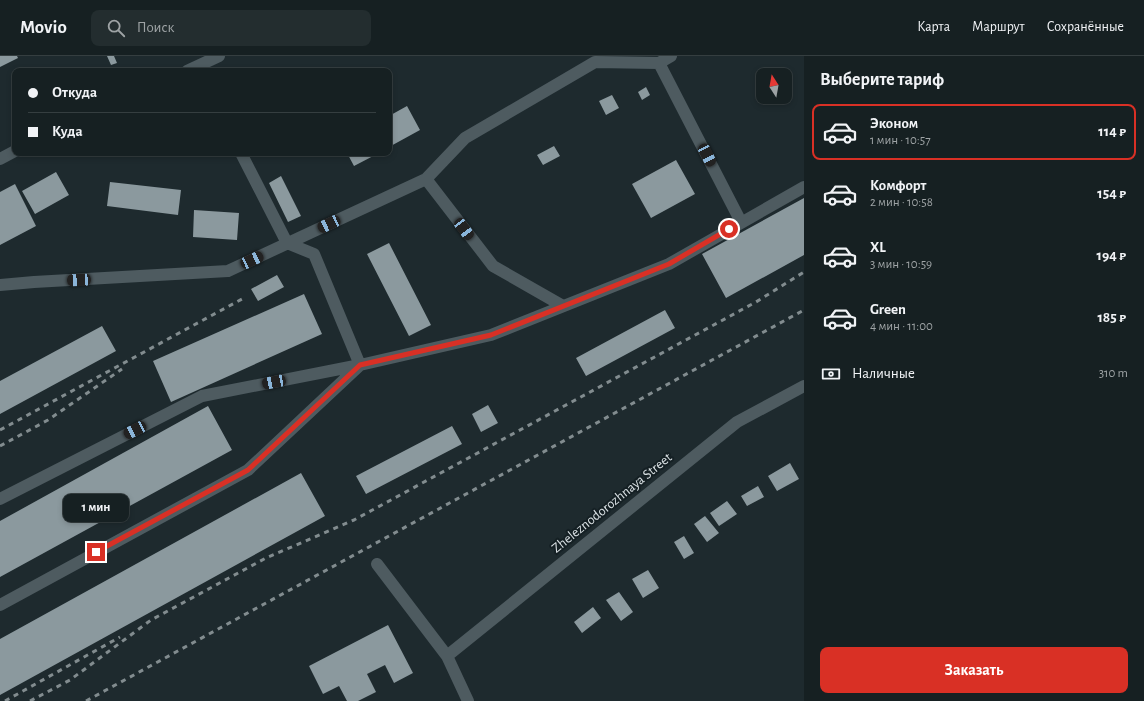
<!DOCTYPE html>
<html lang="ru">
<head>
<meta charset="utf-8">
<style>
	:root { --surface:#162022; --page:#232d2f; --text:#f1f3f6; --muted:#9ea3a5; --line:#353e40; --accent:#d93025 }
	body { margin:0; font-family:"Alegreya Sans",sans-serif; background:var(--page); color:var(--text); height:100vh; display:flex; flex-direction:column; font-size:15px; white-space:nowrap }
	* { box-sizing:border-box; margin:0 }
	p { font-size:13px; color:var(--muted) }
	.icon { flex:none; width:22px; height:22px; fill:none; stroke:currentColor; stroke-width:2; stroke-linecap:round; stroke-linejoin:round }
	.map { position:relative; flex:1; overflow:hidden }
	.details { display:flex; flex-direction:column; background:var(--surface); width:340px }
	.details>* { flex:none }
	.banner { position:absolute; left:12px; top:12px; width:380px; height:88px; border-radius:8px; box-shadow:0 2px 6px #0003,0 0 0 1px var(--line); display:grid; align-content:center; height:88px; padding:0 16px; background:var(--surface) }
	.needle { width:26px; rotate:349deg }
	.buttons { position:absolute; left:756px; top:12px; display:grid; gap:8px }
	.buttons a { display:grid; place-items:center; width:36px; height:36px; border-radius:8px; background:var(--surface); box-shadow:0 2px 6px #0003,0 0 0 1px var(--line); font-size:20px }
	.end { position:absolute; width:18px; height:18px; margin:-9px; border:5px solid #d93025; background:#fff; box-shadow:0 0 0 2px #fff }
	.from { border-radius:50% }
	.bubble { position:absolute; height:28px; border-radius:8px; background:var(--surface); box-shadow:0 2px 6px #0003,0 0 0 1px var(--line); font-size:13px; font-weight:700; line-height:28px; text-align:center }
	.car { position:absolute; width:12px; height:24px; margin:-12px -6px; border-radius:5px; box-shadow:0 0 3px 1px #0007; background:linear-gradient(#222 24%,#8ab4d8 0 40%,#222 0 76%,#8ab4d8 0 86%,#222 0) }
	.banner b { display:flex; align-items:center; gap:14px; height:38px; font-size:15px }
	.banner b+b { border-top:1px solid var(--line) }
	.banner i { width:10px; height:10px; background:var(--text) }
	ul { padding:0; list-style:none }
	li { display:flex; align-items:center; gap:12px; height:56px; margin:0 8px 6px; padding:0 8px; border:2px solid transparent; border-radius:8px }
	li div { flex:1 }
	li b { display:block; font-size:15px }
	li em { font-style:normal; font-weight:700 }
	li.current { border-color:var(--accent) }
	li>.icon { width:36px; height:36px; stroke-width:1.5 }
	h2 { padding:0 16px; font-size:18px; line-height:48px }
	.pay { display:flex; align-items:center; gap:10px; height:44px; padding:0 16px; font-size:15px }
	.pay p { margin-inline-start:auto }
	.button { display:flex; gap:8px; margin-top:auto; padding:8px 16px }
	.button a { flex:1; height:46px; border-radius:8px; background:var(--accent); color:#fff; font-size:16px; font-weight:700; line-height:46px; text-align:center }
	header { display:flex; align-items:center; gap:24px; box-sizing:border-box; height:56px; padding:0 20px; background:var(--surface); border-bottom:1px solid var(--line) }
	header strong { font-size:19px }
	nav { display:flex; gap:22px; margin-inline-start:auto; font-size:14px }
	.search { width:280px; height:36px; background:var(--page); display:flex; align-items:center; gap:10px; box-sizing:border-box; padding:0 14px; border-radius:8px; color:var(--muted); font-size:15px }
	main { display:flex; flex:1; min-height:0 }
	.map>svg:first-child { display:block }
	.building { fill:#8b999e }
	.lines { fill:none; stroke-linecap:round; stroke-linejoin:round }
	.minor { stroke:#4e5b60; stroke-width:12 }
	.rail { stroke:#828c8f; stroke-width:3; stroke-dasharray:5 5; stroke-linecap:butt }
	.route { stroke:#d93025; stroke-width:5 }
	.labels { text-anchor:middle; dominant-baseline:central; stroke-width:4; stroke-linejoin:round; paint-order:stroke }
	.street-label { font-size:14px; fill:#dbe2e5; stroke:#152024 }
</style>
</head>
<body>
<header>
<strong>Movio</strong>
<div class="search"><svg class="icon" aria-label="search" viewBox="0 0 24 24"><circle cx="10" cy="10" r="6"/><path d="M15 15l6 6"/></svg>Поиск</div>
<nav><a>Карта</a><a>Маршрут</a><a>Сохранённые</a></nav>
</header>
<main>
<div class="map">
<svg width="804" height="645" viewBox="0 0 804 645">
	<rect width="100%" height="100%" fill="#1e2a2e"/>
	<!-- building -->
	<path class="building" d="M0,0H17L18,2L0,11Z
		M107,0H114L117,7L111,9Z
		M646,31L650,39L642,44L638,36Z
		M612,39L619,52L606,59L599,45Z
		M407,50L420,74L389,91V60Z
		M554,90L560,100L543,109L537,99Z
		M347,97H379L354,110Z
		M676,104L695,138L651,162L632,128Z
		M56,116L69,139L35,158L22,135Z
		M281,120L301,160L288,166L269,127Z
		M110,126L181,134L178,159L107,150Z
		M15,128L36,170L0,189V136Z
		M804,142V199L726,242L702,198Z
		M194,154L239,157L237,184L193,181Z
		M389,187L431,269L409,280L367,198Z
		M277,219L284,231L258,245L251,233Z
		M304,238L322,278L171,346L153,305Z
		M665,254L675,272L586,320L576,302Z
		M102,270L116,295L0,358V325Z
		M488,349L498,367L481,376L472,358Z
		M208,350L232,394L0,521V465Z
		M452,370L462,388L366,438L356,420Z
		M790,407L799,423L777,435L768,420Z
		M301,417L325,460L0,639V583Z
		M758,430L764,441L747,450L741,440Z
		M727,445L737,458L719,470L710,457Z
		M705,460L719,477L707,486L694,468Z
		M684,480L694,497L684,503L674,486Z
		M648,514L659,532L643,542L632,523Z
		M619,536L633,556L621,565L606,544Z
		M593,551L601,562L582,577L574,566Z
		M388,569L413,617L394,627L385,609L367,618L376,636L358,645H347L339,630L323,638L309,610Z"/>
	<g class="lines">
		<!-- minor -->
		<path class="minor" d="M659,7L741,166
			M187,15L219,0
			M0,103L15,95
			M426,123L493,210L563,250
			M0,229L34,226L228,215L426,123L465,82L595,6L659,7L671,0
			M0,443L202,340L360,309L491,279L669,208L804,131
			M377,508L447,600L468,645
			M0,549L248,414L360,309L314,198L287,187L241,97
			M447,600L737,366L804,330"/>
		<!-- rail -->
		<path class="rail" d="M0,374L242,243
			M0,390L48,364L122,313
			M5,645L120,581
			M30,645L70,624L151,564L266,502L354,464L756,246L804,216
			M86,645L804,254"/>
	</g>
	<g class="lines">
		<!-- route -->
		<path class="route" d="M96,496L248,414L360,309L491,279L669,208L729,173"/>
	</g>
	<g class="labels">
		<!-- street labels -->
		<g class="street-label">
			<text transform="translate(612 447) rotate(-39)">Zheleznodorozhnaya Street</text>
		</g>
	</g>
</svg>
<div class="buttons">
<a><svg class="needle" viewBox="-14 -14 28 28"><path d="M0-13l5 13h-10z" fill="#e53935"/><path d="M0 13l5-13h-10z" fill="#9ea3a5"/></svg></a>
</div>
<i class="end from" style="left:729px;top:173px"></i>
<i class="end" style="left:96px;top:496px"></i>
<div class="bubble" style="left:63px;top:438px;width:66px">1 мин</div>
<i class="car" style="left:707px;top:99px;rotate:153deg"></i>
<i class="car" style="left:329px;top:168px;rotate:245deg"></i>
<i class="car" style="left:464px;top:173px;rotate:143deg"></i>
<i class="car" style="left:252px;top:204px;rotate:65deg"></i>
<i class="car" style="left:79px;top:224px;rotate:267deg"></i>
<i class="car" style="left:274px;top:326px;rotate:259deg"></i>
<i class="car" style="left:135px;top:374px;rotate:243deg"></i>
<div class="banner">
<b><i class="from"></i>Откуда</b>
<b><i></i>Куда</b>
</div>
</div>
<section class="details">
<h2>Выберите тариф</h2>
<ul>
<li class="current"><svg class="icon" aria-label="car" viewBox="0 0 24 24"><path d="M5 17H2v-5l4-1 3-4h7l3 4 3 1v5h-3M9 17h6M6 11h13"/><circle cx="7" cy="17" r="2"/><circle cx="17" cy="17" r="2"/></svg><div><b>Эконом</b><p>1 мин · 10:57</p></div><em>114 ₽</em></li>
<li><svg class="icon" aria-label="car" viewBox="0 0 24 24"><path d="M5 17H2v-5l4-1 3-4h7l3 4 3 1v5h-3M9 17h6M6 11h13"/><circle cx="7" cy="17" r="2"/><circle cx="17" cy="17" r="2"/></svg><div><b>Комфорт</b><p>2 мин · 10:58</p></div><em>154 ₽</em></li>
<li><svg class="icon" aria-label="car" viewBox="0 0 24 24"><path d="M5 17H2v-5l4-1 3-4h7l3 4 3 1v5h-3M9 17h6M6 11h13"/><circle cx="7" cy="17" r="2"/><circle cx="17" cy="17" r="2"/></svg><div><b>XL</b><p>3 мин · 10:59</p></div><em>194 ₽</em></li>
<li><svg class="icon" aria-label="car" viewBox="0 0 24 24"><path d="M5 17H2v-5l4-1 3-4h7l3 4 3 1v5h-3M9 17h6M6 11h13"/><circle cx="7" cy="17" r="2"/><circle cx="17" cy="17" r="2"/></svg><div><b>Green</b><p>4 мин · 11:00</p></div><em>185 ₽</em></li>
</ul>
<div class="pay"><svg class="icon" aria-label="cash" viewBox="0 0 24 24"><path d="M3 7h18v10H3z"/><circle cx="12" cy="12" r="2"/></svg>Наличные<p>310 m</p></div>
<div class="button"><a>Заказать</a></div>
</section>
</main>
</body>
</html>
